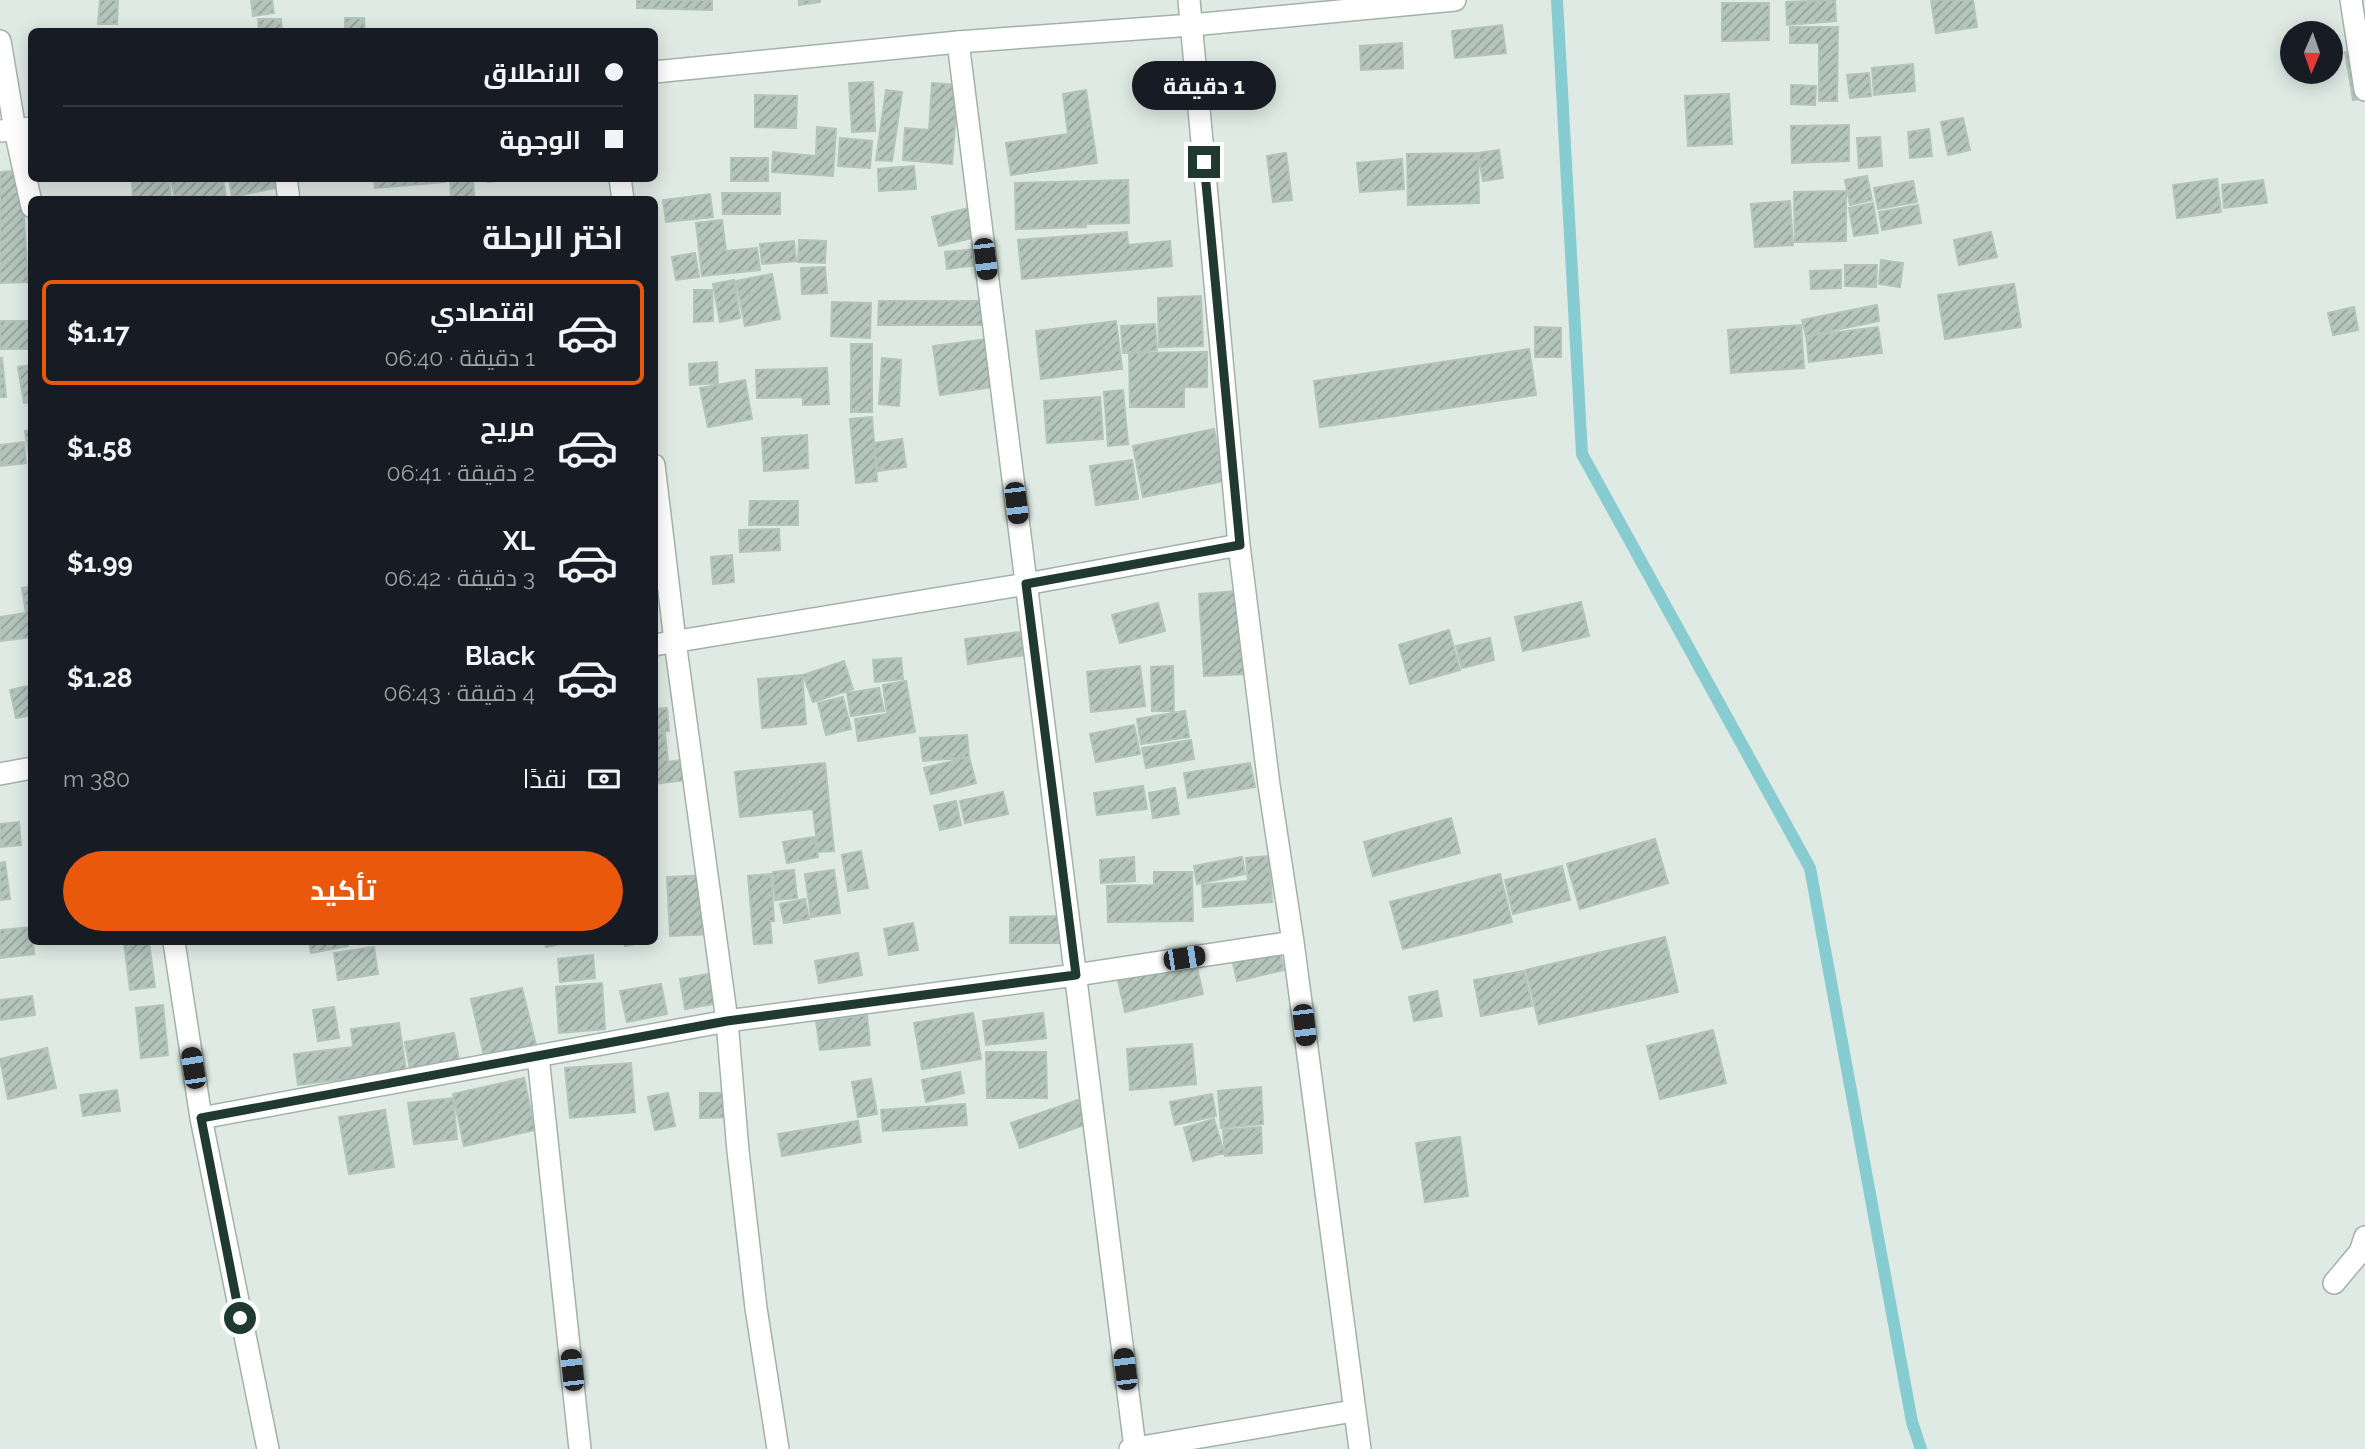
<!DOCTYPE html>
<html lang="ar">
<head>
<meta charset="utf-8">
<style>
	:root { --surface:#171b24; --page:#20242c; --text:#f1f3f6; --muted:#9ea1a6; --line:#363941; --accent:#ea580c }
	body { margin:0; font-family:Raleway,Cairo,sans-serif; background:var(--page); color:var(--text); direction:rtl; height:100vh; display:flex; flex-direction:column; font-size:26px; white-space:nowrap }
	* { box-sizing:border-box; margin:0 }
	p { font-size:23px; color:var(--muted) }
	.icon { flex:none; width:38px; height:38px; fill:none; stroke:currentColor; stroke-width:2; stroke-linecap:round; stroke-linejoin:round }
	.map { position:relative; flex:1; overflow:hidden; direction:ltr }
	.panel { position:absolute; left:28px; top:196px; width:630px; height:749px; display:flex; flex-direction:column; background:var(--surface); border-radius:10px; box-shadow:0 4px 18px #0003; direction:rtl }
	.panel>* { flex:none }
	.banner { position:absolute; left:28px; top:28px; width:630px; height:154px; border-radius:10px; box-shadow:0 4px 18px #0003; direction:rtl; display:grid; align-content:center; height:154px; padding:0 35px; background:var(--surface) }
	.needle { width:46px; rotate:182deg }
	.tools { position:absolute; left:2280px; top:21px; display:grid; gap:14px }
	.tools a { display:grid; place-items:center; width:63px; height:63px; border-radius:50%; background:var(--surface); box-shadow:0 4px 18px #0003; font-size:35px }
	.end { position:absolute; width:32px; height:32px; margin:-16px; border:9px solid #203a31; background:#fff; box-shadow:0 0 0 4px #fff }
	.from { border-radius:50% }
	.bubble { position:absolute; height:49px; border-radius:24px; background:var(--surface); box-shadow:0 4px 18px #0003; font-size:23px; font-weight:700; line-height:49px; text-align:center; direction:rtl }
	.car { position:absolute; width:21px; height:42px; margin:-21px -10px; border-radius:9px; box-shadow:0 0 5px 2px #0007; background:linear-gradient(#222 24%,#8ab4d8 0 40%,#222 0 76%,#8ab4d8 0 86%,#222 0) }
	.banner b { display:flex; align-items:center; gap:24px; height:66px; font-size:26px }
	.banner b+b { border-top:2px solid var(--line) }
	.banner i { width:18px; height:18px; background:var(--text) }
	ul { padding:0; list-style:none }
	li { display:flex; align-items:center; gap:21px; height:105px; margin:0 14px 10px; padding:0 21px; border:4px solid transparent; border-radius:10px }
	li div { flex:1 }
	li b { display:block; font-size:26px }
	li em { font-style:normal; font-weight:700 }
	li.on { border-color:var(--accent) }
	li>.icon { width:63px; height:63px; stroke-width:1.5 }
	h2 { padding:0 35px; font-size:32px; line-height:84px }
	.pay { display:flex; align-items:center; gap:18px; height:77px; padding:0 35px; font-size:26px }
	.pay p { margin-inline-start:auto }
	.cta { display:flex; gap:14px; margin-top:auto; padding:14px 35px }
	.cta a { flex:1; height:80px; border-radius:42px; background:var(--accent); color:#fff; font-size:28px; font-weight:700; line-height:80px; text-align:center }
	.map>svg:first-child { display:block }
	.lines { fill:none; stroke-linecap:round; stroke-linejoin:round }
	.stream { stroke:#87ccd0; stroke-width:12 }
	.building { fill:url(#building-hatch); stroke:#b2c4bb; stroke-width:2 }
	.minor-casing { stroke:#a2b2ab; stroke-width:24 }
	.tertiary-casing { stroke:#a2b2ab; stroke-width:24 }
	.minor { stroke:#fff; stroke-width:21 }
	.tertiary { stroke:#fff; stroke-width:21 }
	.route { stroke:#203a31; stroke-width:9 }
</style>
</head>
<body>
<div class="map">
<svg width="2365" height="1449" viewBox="0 0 2365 1449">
	<defs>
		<pattern id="building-hatch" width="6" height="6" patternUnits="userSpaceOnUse" patternTransform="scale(1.75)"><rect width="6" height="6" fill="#b5c5bd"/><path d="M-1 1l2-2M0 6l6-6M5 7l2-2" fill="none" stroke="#93a19a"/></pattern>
	</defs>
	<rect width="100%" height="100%" fill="#dfeae4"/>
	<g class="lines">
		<!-- stream -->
		<path class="stream" d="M1557,0L1582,454L1810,868L1912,1422L1921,1449"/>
	</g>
	<!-- building -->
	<path class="building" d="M100,0H118L117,24H98Z
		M251,0H272L274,13L253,16Z
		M637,0H712V10L637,8Z
		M799,0H820V2L799,5Z
		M1835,0L1836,21L1787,25L1786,2Z
		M1931,0H1973L1977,27L1936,33Z
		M1722,3H1769V40L1722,41Z
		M345,18H364L365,32H345Z
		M258,19H281L282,32H259Z
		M1502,25L1506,53L1455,58L1452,31Z
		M1790,27H1838L1837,101H1819V43H1790Z
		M1402,43L1403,68L1361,70L1360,46Z
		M2365,49V98L2353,100L2345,52Z
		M1913,64L1915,91L1874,95L1872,68Z
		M1869,73L1871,96L1850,98L1847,75Z
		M873,82L875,131L852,132L849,83Z
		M932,83L958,85L952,164L903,160L905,128L929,130Z
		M1791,85L1816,86L1815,105L1791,104Z
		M886,90L902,92L892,161L876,160Z
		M1086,90L1097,163L1011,175L1006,143L1068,134L1063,94Z
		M1729,94L1732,144L1688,146L1685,96Z
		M755,95L797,96L796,128L755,127Z
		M1963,118L1970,150L1948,155L1941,122Z
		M1849,125V161L1792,163L1791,126Z
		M817,127L836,129L833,176L772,172L773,152L816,156Z
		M1929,129L1932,156L1910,158L1908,132Z
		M1880,137L1882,166L1859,168L1857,138Z
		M840,138L872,141L870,168L838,166Z
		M1499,150L1503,178L1483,181L1478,153Z
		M1286,153L1292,200L1273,202L1267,156Z
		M1478,153L1479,203L1408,205L1407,154Z
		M731,158H768V181H731Z
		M1402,159L1404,189L1360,192L1357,163Z
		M914,166L916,189L879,191L878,169Z
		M21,170L28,282L0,283V172Z
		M1867,176L1872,200L1850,205L1845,180Z
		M132,178H169L171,200H133Z
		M171,178H223L226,200H175Z
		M229,178H273L275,188L232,197Z
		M374,178H445V182L375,188Z
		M450,178H473L474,197L451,199Z
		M488,178H526L488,182Z
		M2217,179L2221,212L2177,218L2173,185Z
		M1128,180L1129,223L1086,224V227L1016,229L1015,183Z
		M2263,180L2267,203L2224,208L2222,185Z
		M1913,181L1917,202L1878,209L1874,188Z
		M1846,191V241L1795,242L1794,192Z
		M722,193H780V214H723Z
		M710,194L713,217L666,222L663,200Z
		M1790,201L1793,245L1755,247L1751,204Z
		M1873,203L1878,233L1854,236L1849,208Z
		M1918,205L1921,223L1882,230L1879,212Z
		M973,207L980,236L939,246L932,217Z
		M722,220L726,251L757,248L760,270L702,276L696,223Z
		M1127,232L1128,245L1170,241L1172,266L1022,279L1018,240Z
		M1991,232L1997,257L1959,265L1954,240Z
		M799,240L826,241L825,263L798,262Z
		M794,241L796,261L762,264L760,244Z
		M978,249L980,265L947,269L945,252Z
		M695,253L699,277L676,280L672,257Z
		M1881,260L1903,263L1900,287L1879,284Z
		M1845,265H1877L1876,287L1845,286Z
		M825,267L827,293L802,294L801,268Z
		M1841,270V288L1811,289L1810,271Z
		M772,274L780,319L745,326L736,281Z
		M734,280L740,318L720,322L713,284Z
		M2014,284L2021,327L1945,339L1938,295Z
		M694,290H712L713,321L694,322Z
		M1201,296L1203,346L1159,347L1158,298Z
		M879,301H985V325H878Z
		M832,302L871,303L870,338L831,336Z
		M1877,305L1879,321L1806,336L1802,320Z
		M2354,307L2358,330L2333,335L2328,313Z
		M0,321H32V349H0Z
		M1116,321L1122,369L1041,379L1036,331Z
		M1155,324L1157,350L1123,353L1121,326Z
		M1801,325L1804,368L1731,373L1728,330Z
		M1535,327L1561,328V357H1535Z
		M1878,327L1882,353L1809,362L1806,336Z
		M986,339L993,387L940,395L933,346Z
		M851,344H872V412H851Z
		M1529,349L1536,395L1320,427L1314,381Z
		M1207,352V387H1184V407H1130L1129,353Z
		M0,358H2L6,397H0Z
		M882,358L901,360L899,406L879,404Z
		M717,362L718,383L690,385L689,364Z
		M32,365V402L24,403L18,367Z
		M827,368L829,404L803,405V397L757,398L756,370Z
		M745,380L752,419L708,427L700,388Z
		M1123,390L1128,444L1108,446L1104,392Z
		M1100,397L1103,439L1047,443L1044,401Z
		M872,417L877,481L856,483L850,419Z
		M1214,429L1224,481L1143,497L1133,446Z
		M32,430V461H30L25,431Z
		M807,435L808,468L764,471L762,438Z
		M902,439L906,467L878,471L874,443Z
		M24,442L26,463L0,466V445Z
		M1132,460L1138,499L1096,505L1090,466Z
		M750,501H798V525H749Z
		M779,529L780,550L740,552L739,530Z
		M732,555L734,582L713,584L711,557Z
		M32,586V637L0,641V617L26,613L22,588Z
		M1238,591L1244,674L1204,676L1199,594Z
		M1581,602L1589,636L1523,651L1515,617Z
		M1158,603L1165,631L1120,643L1112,615Z
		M1449,630L1460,670L1410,684L1399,645Z
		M1021,632L1025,655L968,664L965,639Z
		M1490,638L1494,660L1462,668L1456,646Z
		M901,658L903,679L875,682L873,660Z
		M844,661L853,689L813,702L803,675Z
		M1140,666L1145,706L1091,712L1087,672Z
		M1173,666L1174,711H1152L1151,667Z
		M802,675L806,724L762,728L758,679Z
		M906,681L915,732L858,741L855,719L887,714L883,685Z
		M32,685V715L16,718L10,690Z
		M879,688L884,711L851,716L847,693Z
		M843,697L851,729L826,735L818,703Z
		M667,708L669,731L654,732V709Z
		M1185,711L1189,737L1141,744L1137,719Z
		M1134,725L1140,754L1096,762L1090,734Z
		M665,733L668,762L694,758L697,779L654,784V735Z
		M967,735L969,757L923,761L920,738Z
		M1191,740L1194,759L1146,768L1142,748Z
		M969,757L976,783L931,794L924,768Z
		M825,763L834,851L818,852L813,809L740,817L735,772Z
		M1250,763L1255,787L1188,798L1184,773Z
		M1143,786L1147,809L1097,815L1094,793Z
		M1175,788L1179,814L1153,818L1149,793Z
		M1003,792L1008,814L965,823L960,801Z
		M956,801L961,825L940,830L934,806Z
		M1451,818L1460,853L1373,876L1364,842Z
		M19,822L21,845L0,847V824Z
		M814,837L818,857L787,863L783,842Z
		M1655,839L1668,883L1580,909L1567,864Z
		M861,851L868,888L848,891L842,855Z
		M1269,856L1272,902L1203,907L1202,885L1248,881L1246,858Z
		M1134,857L1135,881L1101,883L1100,860Z
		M1242,857L1245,874L1197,884L1194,866Z
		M5,862L10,899L0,900V863Z
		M1562,866L1570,900L1513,914L1505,880Z
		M794,870L797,898L775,900L773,872Z
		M834,870L840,913L811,917L805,874Z
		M1154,872H1192L1193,921L1108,922L1107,886L1154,885Z
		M771,874L774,921H770L772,943L754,944L748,876Z
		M1500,874L1512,922L1403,949L1390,902Z
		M711,875L714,934L670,936L667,877Z
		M805,899L809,919L784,923L780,904Z
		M1062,916L1063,943H1010V917Z
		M913,923L918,950L889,955L884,929Z
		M32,927L34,954L0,958V930Z
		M1276,934L1284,970L1237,981L1229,945Z
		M1665,937L1678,992L1539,1024L1526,970Z
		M124,942H149L155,987L130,990Z
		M309,942H347L348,946L311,953Z
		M545,942H569L546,947Z
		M624,942H644L625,946Z
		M374,947L378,974L338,980L334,953Z
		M1193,950L1203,994L1125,1012L1115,967Z
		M858,953L862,975L819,983L815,961Z
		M593,955L595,978L560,982L558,959Z
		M1524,971L1532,1006L1481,1016L1474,980Z
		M720,972L725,1002L685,1009L680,979Z
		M602,983L605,1029L559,1033L556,987Z
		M661,984L667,1014L627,1022L620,991Z
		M522,988L536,1045L484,1056L471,999Z
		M1437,991L1442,1016L1414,1021L1409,997Z
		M32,996L35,1015L0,1020V1000Z
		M163,1005L168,1055L141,1058L136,1008Z
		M334,1007L339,1038L318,1041L313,1010Z
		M973,1013L981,1059L922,1069L914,1023Z
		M1043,1013L1046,1038L986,1045L983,1021Z
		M867,1015L870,1045L820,1050L816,1021Z
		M399,1023L406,1071L298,1085L294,1054L353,1047L351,1029Z
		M1713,1030L1726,1083L1660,1099L1647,1046Z
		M454,1033L459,1060L410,1069L405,1042Z
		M1192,1044L1196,1084L1130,1090L1127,1049Z
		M47,1048L56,1088L8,1099L0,1059Z
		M986,1052H1046L1047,1098H987Z
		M631,1063L635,1112L570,1118L565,1068Z
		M960,1072L964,1093L926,1102L922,1080Z
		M524,1078L535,1130L464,1146L453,1094Z
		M871,1079L877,1114L858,1117L852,1082Z
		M1261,1087L1263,1124L1221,1128L1218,1091Z
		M117,1090L120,1111L83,1116L80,1095Z
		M668,1093L675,1126L655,1130L648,1097Z
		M700,1093H740L741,1117L700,1118Z
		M1212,1094L1216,1116L1175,1125L1170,1102Z
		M453,1098L457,1139L414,1144L408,1103Z
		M1078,1100L1087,1124L1020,1148L1011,1123Z
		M965,1104L967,1125L883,1131L881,1110Z
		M385,1110L394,1167L349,1174L339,1117Z
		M1214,1119L1224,1153L1193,1161L1184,1128Z
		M858,1121L861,1142L782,1156L778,1134Z
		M1261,1127L1262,1153L1225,1156L1223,1130Z
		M1460,1137L1468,1196L1425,1202L1416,1143Z"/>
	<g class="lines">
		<!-- minor casing -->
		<g class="minor-casing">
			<path id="minor" d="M1189,0L1239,545L1269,785L1293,942L1360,1449
				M2351,0L2365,90
				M958,42L1135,1448
				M15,130L32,207
				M286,178L289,200
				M620,178L623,200
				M654,465L675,641L727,1021L738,1151L756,1308L778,1449
				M654,645L1026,584L1239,545
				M0,774L32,768
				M174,942L201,1118L268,1449
				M538,1056L580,1449
				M201,1118L727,1021L1076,975L1293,942
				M2334,1283L2360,1252L2365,1237
				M1130,1449L1353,1411"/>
		</g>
		<!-- tertiary casing -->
		<g class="tertiary-casing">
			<path id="tertiary" d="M0,41L15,130
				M654,72L958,42L1192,25L1455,0
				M0,131L32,128"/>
		</g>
		<!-- minor -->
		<use href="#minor" class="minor"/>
		<!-- tertiary -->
		<use href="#tertiary" class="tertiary"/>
	</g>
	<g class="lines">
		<!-- route -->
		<path class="route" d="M240,1318L201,1118L727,1021L1076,975L1026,584L1240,545L1204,162"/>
	</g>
</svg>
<div class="tools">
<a><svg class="needle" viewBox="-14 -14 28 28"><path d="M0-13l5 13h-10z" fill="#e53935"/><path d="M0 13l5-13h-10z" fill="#9ea1a6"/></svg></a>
</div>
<i class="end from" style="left:240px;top:1318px"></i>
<i class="end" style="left:1204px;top:162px"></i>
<div class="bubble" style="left:1132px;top:61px;width:144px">1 دقيقة</div>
<i class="car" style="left:985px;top:259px;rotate:173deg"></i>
<i class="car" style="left:1016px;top:503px;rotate:173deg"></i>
<i class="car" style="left:1184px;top:958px;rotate:81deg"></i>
<i class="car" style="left:1304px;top:1025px;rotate:173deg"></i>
<i class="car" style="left:193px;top:1068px;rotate:351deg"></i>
<i class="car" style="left:1125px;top:1369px;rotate:353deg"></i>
<i class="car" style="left:572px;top:1370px;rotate:354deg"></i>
<div class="banner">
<b><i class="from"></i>الانطلاق</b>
<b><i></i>الوجهة</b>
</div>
<section class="panel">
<h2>اختر الرحلة</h2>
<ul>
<li class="on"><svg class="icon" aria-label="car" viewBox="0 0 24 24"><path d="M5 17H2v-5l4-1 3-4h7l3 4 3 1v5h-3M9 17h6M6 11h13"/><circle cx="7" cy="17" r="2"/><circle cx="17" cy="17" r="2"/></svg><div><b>اقتصادي</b><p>1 دقيقة · 06:40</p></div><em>$1.17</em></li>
<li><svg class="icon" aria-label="car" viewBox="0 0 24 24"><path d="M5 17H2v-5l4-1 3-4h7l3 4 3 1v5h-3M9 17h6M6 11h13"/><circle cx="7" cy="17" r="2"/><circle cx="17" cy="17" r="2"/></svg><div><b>مريح</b><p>2 دقيقة · 06:41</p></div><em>$1.58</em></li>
<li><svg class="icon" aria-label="car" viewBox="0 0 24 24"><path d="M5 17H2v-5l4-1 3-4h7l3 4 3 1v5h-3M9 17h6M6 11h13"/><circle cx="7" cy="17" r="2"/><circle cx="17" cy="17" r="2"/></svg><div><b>XL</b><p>3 دقيقة · 06:42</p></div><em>$1.99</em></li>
<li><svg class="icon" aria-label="car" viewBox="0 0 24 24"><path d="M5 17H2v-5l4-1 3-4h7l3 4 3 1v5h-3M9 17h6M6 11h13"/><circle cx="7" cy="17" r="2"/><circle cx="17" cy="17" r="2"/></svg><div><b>Black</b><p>4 دقيقة · 06:43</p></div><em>$1.28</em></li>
</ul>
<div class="pay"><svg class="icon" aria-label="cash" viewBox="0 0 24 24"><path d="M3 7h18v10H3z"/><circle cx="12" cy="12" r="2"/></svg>نقدًا<p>380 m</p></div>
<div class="cta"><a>تأكيد</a></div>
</section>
</div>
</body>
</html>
